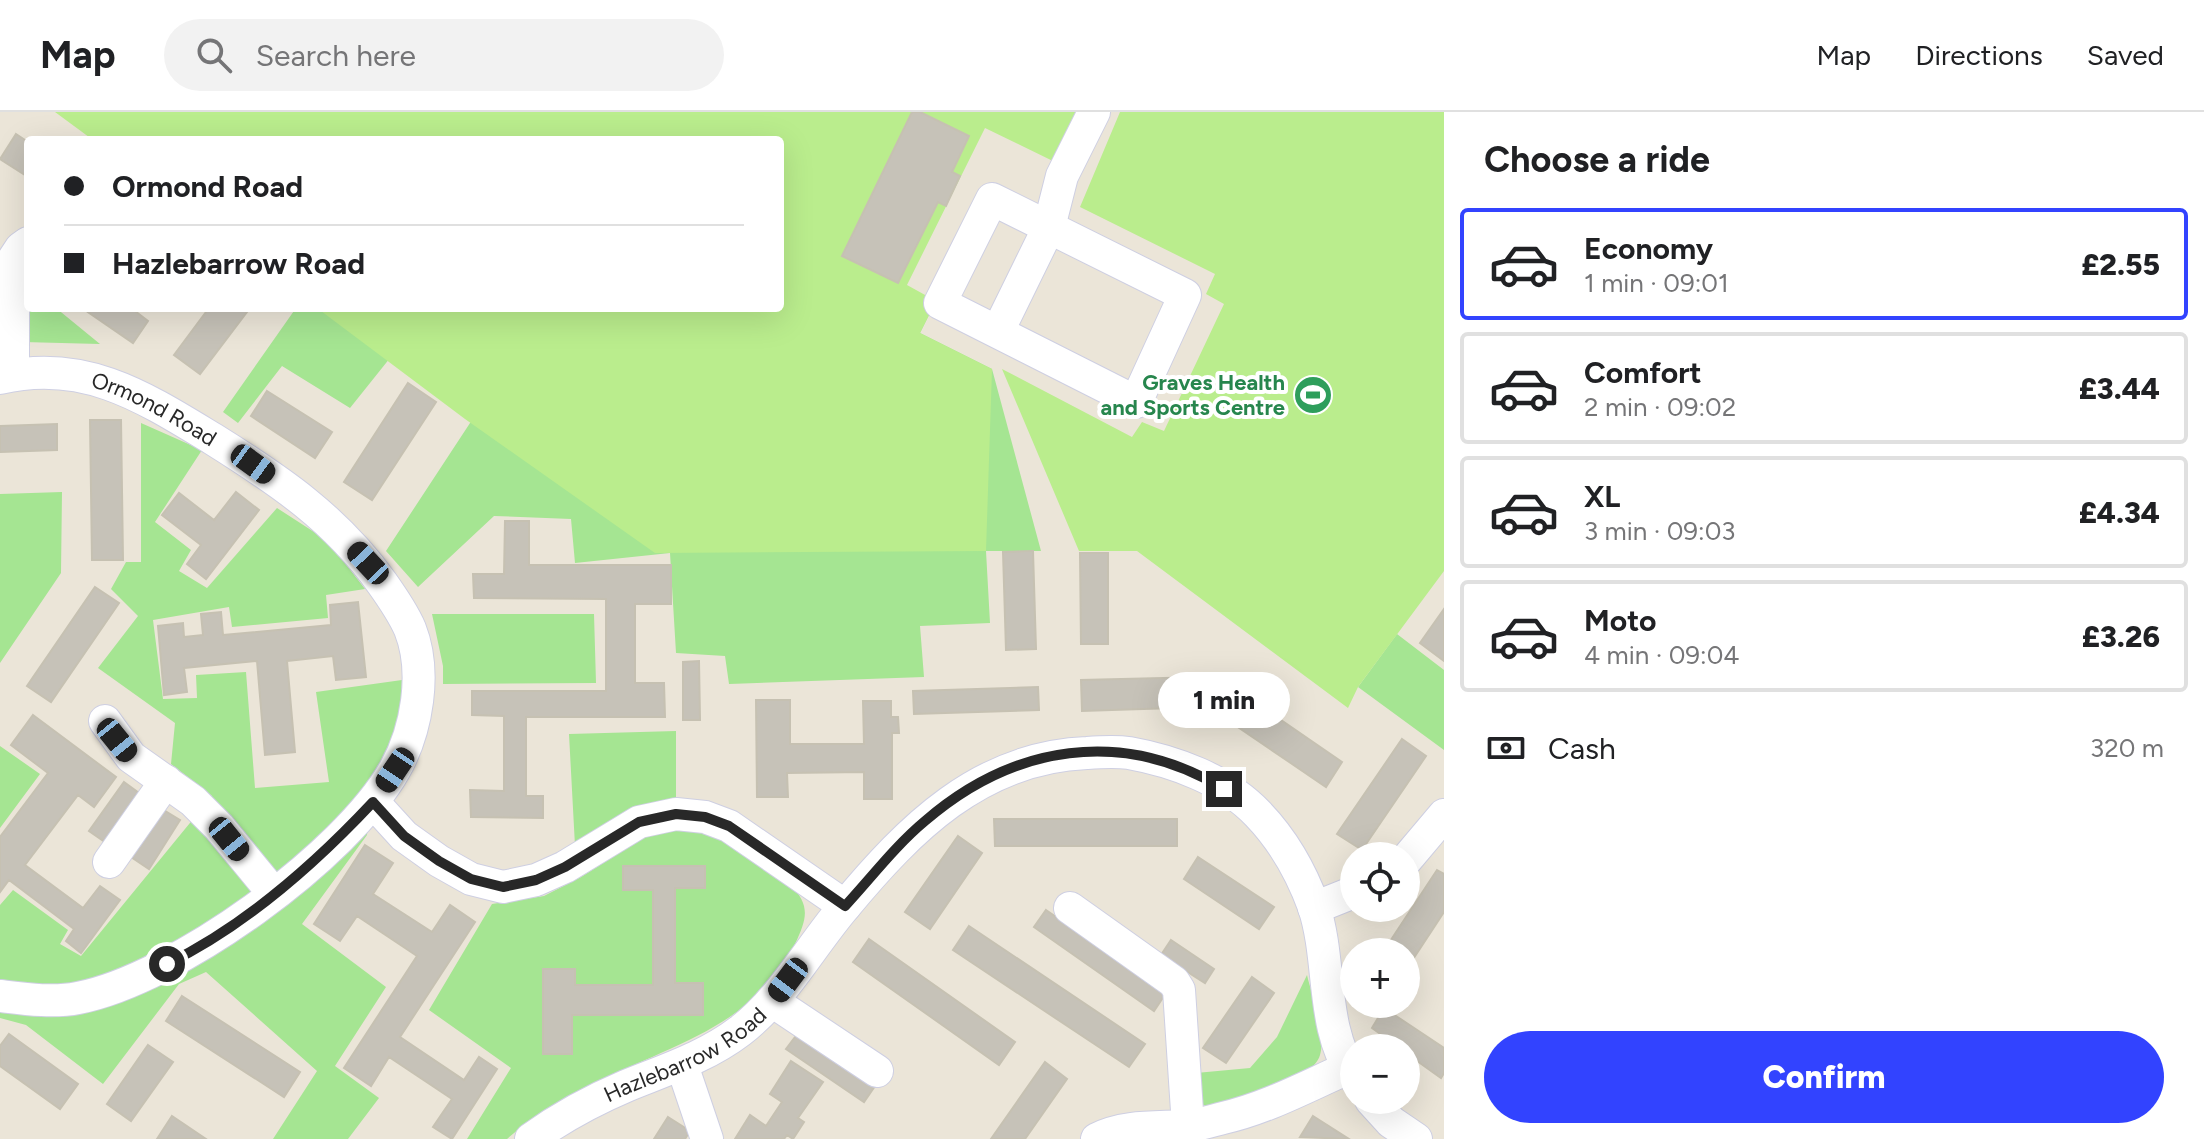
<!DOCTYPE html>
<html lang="en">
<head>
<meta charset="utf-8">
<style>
	:root { --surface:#fff; --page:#f2f2f2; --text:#202124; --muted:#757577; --line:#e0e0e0; --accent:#3243ff }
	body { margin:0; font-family:Figtree,sans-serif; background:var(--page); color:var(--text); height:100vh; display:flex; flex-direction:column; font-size:30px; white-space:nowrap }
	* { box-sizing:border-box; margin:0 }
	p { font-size:26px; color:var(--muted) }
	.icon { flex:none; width:44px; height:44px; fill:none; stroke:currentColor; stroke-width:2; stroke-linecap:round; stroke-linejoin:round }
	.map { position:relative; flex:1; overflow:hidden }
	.drawer { display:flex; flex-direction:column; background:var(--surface); width:760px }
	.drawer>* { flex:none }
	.hud { position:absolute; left:24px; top:24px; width:760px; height:176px; border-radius:8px; box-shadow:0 8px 32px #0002; display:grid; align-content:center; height:176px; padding:0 40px; background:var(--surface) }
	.controls { position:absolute; left:1340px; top:730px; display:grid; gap:16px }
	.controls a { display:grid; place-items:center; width:80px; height:80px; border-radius:50%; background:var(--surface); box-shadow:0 8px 32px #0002; font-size:40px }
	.end { position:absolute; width:36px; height:36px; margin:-18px; border:10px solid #282828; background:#fff; box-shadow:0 0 0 4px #fff }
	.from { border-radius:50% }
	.bubble { position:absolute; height:56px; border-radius:28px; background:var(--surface); box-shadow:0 8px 32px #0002; font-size:26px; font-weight:800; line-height:56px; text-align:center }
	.car { position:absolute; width:24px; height:48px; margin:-24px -12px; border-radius:10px; box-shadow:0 0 6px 2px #0007; background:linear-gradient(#222 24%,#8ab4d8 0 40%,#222 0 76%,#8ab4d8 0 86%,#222 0) }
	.hud b { display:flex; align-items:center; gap:28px; height:76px; font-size:30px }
	.hud b+b { border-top:2px solid var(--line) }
	.hud i { width:20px; height:20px; background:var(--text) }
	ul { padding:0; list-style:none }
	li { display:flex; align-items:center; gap:24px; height:112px; margin:0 16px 12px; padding:0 24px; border:4px solid var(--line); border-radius:8px }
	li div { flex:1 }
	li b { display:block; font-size:30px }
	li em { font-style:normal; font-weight:800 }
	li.selected { border-color:var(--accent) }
	li>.icon { width:72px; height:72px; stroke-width:1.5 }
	h2 { padding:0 40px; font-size:36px; line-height:96px }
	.pay { display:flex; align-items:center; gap:20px; height:88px; padding:0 40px; font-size:30px }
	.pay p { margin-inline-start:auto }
	.primary-button { display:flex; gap:16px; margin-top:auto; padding:16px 40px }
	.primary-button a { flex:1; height:92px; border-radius:48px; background:var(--accent); color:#fff; font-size:32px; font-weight:800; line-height:92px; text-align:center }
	header { display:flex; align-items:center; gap:48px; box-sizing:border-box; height:112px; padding:0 40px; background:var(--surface); border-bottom:2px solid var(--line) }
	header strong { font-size:38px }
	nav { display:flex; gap:44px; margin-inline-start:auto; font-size:28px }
	.search { width:560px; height:72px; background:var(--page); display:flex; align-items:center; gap:20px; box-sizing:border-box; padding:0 28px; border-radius:44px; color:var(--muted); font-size:30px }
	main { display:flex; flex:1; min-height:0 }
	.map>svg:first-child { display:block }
	.green { fill:#a5e592 }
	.pitch { fill:#baed8d }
	.building { fill:#c6c2b8; stroke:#c6c1b2; stroke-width:2 }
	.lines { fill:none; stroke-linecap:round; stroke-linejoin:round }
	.minor-casing { stroke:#cecfe2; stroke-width:34 }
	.minor { stroke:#fff; stroke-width:32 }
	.route { stroke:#282828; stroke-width:10 }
	.labels { text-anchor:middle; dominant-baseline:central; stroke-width:8; stroke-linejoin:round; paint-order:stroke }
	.leisure-label { font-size:22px; font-weight:bold; fill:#27864d; stroke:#fff; text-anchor:end }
	.street-label { font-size:22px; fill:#282828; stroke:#fff }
</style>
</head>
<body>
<header>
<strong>Map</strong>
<div class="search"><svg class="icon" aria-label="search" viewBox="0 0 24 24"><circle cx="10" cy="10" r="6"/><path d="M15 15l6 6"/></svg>Search here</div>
<nav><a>Map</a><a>Directions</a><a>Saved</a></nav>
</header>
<main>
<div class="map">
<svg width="1444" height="1027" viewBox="0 0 1444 1027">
	<rect width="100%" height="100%" fill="#ebe5d8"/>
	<!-- green -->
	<path class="green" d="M936,189L920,221L992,257L1041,439H986L990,511L920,514L924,565L729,572L725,544L676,541L670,441L575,451L571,407L494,404L418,475L386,439L472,308L779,196L810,211Z
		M28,196H56L100,232L23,230Z
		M296,196H322L390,246L350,296L282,254L238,311L223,300Z
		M141,311L202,338L155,410L191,438L179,459L207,476L277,396L328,429L365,477L326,483L328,506L232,515L229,495L153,508L163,587L197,586L196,563L246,560L255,676L329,670L316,580L402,568L399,616L373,666L367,723L302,812L386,875L335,954L379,986L348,1027H273L317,959L206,860L179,872L103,972L26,913L0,906V793L13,778L68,818L60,832L81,844L212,684L171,652L175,611L98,556L138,504L111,477L126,450H141Z
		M62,380L61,461L0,551V382Z
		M432,502H594L596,571L443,572V554Z
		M1397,522L1444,558V638L1358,575Z
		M676,619V687L575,734L569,622Z
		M0,634L40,662L0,716Z
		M684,715C697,718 713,720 725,726C744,733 776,757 790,772C811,794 807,806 795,832C756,915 664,935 589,974C559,989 532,1005 507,1027H467L511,956L429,898L492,792L544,784L581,765L646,724Z
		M1307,863C1312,884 1326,923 1320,943C1312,971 1235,988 1209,996L1197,989L1196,961L1250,956L1277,925Z"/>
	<!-- pitch -->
	<path class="pitch" d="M55,0H1091L1059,52L985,16L907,173L936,189L920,221L992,257L986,439L655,441L465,307L317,196H780V28H93Z
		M1120,0H1444V459L1358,575L1348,596L1137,439H1079L1002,257L1132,325L1142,310L1164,319L1224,192L1206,182L1215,162L1080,95Z"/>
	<!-- building -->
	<path class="building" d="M912,0H920L969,24L952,60L960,64L946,94L938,90L898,171L842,144Z
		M16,22L28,30V65L0,47Z
		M82,196H131L148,209L133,231Z
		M209,196H250L200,262L174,243Z
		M408,271L436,290L372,388L344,370Z
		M267,279L332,320L315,346L251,304Z
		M90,308H121L123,448H92Z
		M57,312V338L0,340V314Z
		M236,380L259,398L206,467L187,452L201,433L162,403L179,381L214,408Z
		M505,409H529V453H671V492H635V571H664L665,605H526V684H543V706L471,705L470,678L504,679V604L472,603V579H606V487L474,486L473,462H504Z
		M1033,439L1036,537L1006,538L1003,440Z
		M1080,441H1108V532H1081Z
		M95,475L119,491L51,590L27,574Z
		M358,490L366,565L336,568L333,544L287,549L295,640L265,643L257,549L184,556L187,580L164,583L158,514L183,511L184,525L203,523L201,502L221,500L223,523L331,513L330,493Z
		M1444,497V549L1420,531Z
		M699,549L700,608H683V550Z
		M1204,565L1205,595L1082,599L1081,568Z
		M1038,575L1039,598L914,602L913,579Z
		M1243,582L1342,650L1326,675L1226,607Z
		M756,588H790V632H864L863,589H891V605H898L899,621H892V687H864V660L787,661L788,685H757Z
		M33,603L116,665L94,695L78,683L25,753L83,796L100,774L120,788L81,841L66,829L74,817L9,768L0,780V725L48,661L11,633Z
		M1402,627L1426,644L1362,738L1337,722Z
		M124,670L139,681L105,730L89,719Z
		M162,697L180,708L149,757L131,745Z
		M994,707H1177V734H995Z
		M958,724L982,741L930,817L905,800Z
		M365,733L393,751L373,782L432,820L450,793L475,810L400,925L464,968L479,945L497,957L452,1027L433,1015L452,987L389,945L371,974L344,956L417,844L357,804L340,829L314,812Z
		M1198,745L1274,795L1259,817L1184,767Z
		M623,754H705V776H675V871H703V903H572V942H543V857H575V873H653V778H623Z
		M1437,758L1444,762V800L1406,858V840H1383Z
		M1046,798L1166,881L1154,899L1034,815Z
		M969,814L1145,932L1129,955L953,838Z
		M869,827L1015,930L999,953L853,850Z
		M1171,828L1214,857L1205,871L1161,843Z
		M1252,865L1274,881L1226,951L1203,936Z
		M182,884L300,960L284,985L166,909Z
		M1384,896L1444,936V961L1441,966L1406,941V936H1400L1372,916Z
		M798,921L875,974L864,990L786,937Z
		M9,922L78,972L60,997L0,954V934Z
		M148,933L173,950L131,1009L107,992Z
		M791,949L823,970L798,1006L804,1010L793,1027L787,1023L784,1027H735L750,1003L766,1014L782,990L770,982Z
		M1045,950L1067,967L1025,1027H991Z
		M172,1004L206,1027H157Z
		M1313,1004L1349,1027L1300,1025Z
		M668,1005L690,1019L685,1027H654Z"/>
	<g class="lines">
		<!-- minor casing -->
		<g class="minor-casing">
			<g id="minor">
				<path d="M992,87L1185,183L1136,290L940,191Z"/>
				<path d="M998,219L1049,115L1062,64L1094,0"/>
				<path d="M13,263V148L21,136L28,131"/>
				<path id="s1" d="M0,266C84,246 144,285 213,327C280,369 335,406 382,471C392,485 403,501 410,517C427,560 417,618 395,657C346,744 176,867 78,886C53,891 25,887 0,884"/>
				<path d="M105,609L131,645L193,689L219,715L274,782"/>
				<path d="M373,690L404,724L439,749L471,767L503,775L536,768L565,755L639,710L676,702L705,705L729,714L845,794"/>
				<path d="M1406,748L1444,703"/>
				<path d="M109,750L166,669"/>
				<path d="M1070,796L1174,870L1179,878L1188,1014"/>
				<path d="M1314,796L1354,780"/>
				<path d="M772,889L877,959"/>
				<path d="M682,953L707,1027"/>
				<path d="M1371,988L1391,1010L1416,1027"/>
				<path id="s2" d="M531,1027C560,1006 593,988 626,974C665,958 706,945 740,919C783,886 810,835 845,794C909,717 980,645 1087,641C1101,640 1115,639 1129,641C1174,649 1226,668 1258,702C1283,728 1302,762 1314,795C1332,850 1320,915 1354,965"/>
				<path d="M1097,1027C1125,1013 1156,1016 1187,1014C1199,1013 1211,1009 1223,1006C1267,996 1307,974 1348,956"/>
			</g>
		</g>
		<!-- minor -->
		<use href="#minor" class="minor"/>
	</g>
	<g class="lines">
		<!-- route -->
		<path class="route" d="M167,852C245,814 314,753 373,690L404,724L439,749L471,767L503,775L536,768L565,755L639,710L676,702L705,705L729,714L845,794C871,766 895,734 925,709C1013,633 1122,615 1224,677"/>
	</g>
	<!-- icons -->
	<defs>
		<g id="stadium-disc" transform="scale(2)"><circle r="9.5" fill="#2e9e5b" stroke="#fff"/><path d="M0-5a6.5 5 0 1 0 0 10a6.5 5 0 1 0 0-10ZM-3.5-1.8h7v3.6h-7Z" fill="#fff"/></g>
	</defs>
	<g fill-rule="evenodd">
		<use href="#stadium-disc" x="1313" y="283"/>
	</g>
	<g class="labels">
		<!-- leisure labels -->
		<g class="leisure-label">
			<text x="1285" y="270">Graves Health<tspan x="1285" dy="25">and Sports Centre</tspan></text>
		</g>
		<!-- street labels -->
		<g class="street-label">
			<text stroke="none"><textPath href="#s1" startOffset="162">Ormond Road</textPath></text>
			<text stroke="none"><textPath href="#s2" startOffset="176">Hazlebarrow Road</textPath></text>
		</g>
	</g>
</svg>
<div class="controls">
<a><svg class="icon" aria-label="locate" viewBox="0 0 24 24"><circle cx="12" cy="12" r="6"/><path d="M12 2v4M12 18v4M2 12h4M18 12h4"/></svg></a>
<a>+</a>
<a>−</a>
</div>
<i class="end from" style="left:167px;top:852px"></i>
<i class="end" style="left:1224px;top:677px"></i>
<div class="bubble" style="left:1158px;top:560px;width:132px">1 min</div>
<i class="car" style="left:253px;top:352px;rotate:126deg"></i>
<i class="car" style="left:368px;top:451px;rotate:317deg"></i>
<i class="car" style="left:117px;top:628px;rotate:141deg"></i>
<i class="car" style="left:395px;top:658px;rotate:214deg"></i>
<i class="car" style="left:229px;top:727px;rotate:141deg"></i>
<i class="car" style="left:788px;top:868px;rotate:217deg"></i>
<div class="hud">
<b><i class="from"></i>Ormond Road</b>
<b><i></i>Hazlebarrow Road</b>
</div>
</div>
<section class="drawer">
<h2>Choose a ride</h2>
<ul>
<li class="selected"><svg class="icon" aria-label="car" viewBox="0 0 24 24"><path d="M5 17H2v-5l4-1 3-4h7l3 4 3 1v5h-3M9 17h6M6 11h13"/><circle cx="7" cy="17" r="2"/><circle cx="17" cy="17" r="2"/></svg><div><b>Economy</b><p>1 min · 09:01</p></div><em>£2.55</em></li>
<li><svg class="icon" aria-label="car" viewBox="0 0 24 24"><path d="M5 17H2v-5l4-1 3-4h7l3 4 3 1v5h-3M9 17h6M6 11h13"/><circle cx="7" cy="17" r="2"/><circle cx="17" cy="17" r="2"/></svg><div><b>Comfort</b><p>2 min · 09:02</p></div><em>£3.44</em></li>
<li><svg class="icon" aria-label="car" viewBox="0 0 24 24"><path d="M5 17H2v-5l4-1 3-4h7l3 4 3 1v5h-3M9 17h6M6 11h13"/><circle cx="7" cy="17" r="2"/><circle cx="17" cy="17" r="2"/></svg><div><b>XL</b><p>3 min · 09:03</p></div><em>£4.34</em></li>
<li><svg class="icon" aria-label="car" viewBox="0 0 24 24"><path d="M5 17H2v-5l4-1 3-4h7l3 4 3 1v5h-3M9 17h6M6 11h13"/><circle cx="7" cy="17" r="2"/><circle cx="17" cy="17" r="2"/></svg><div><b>Moto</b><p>4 min · 09:04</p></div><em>£3.26</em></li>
</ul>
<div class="pay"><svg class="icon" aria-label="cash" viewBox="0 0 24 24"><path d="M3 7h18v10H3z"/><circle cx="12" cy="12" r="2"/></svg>Cash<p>320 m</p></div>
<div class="primary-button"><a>Confirm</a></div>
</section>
</main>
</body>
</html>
